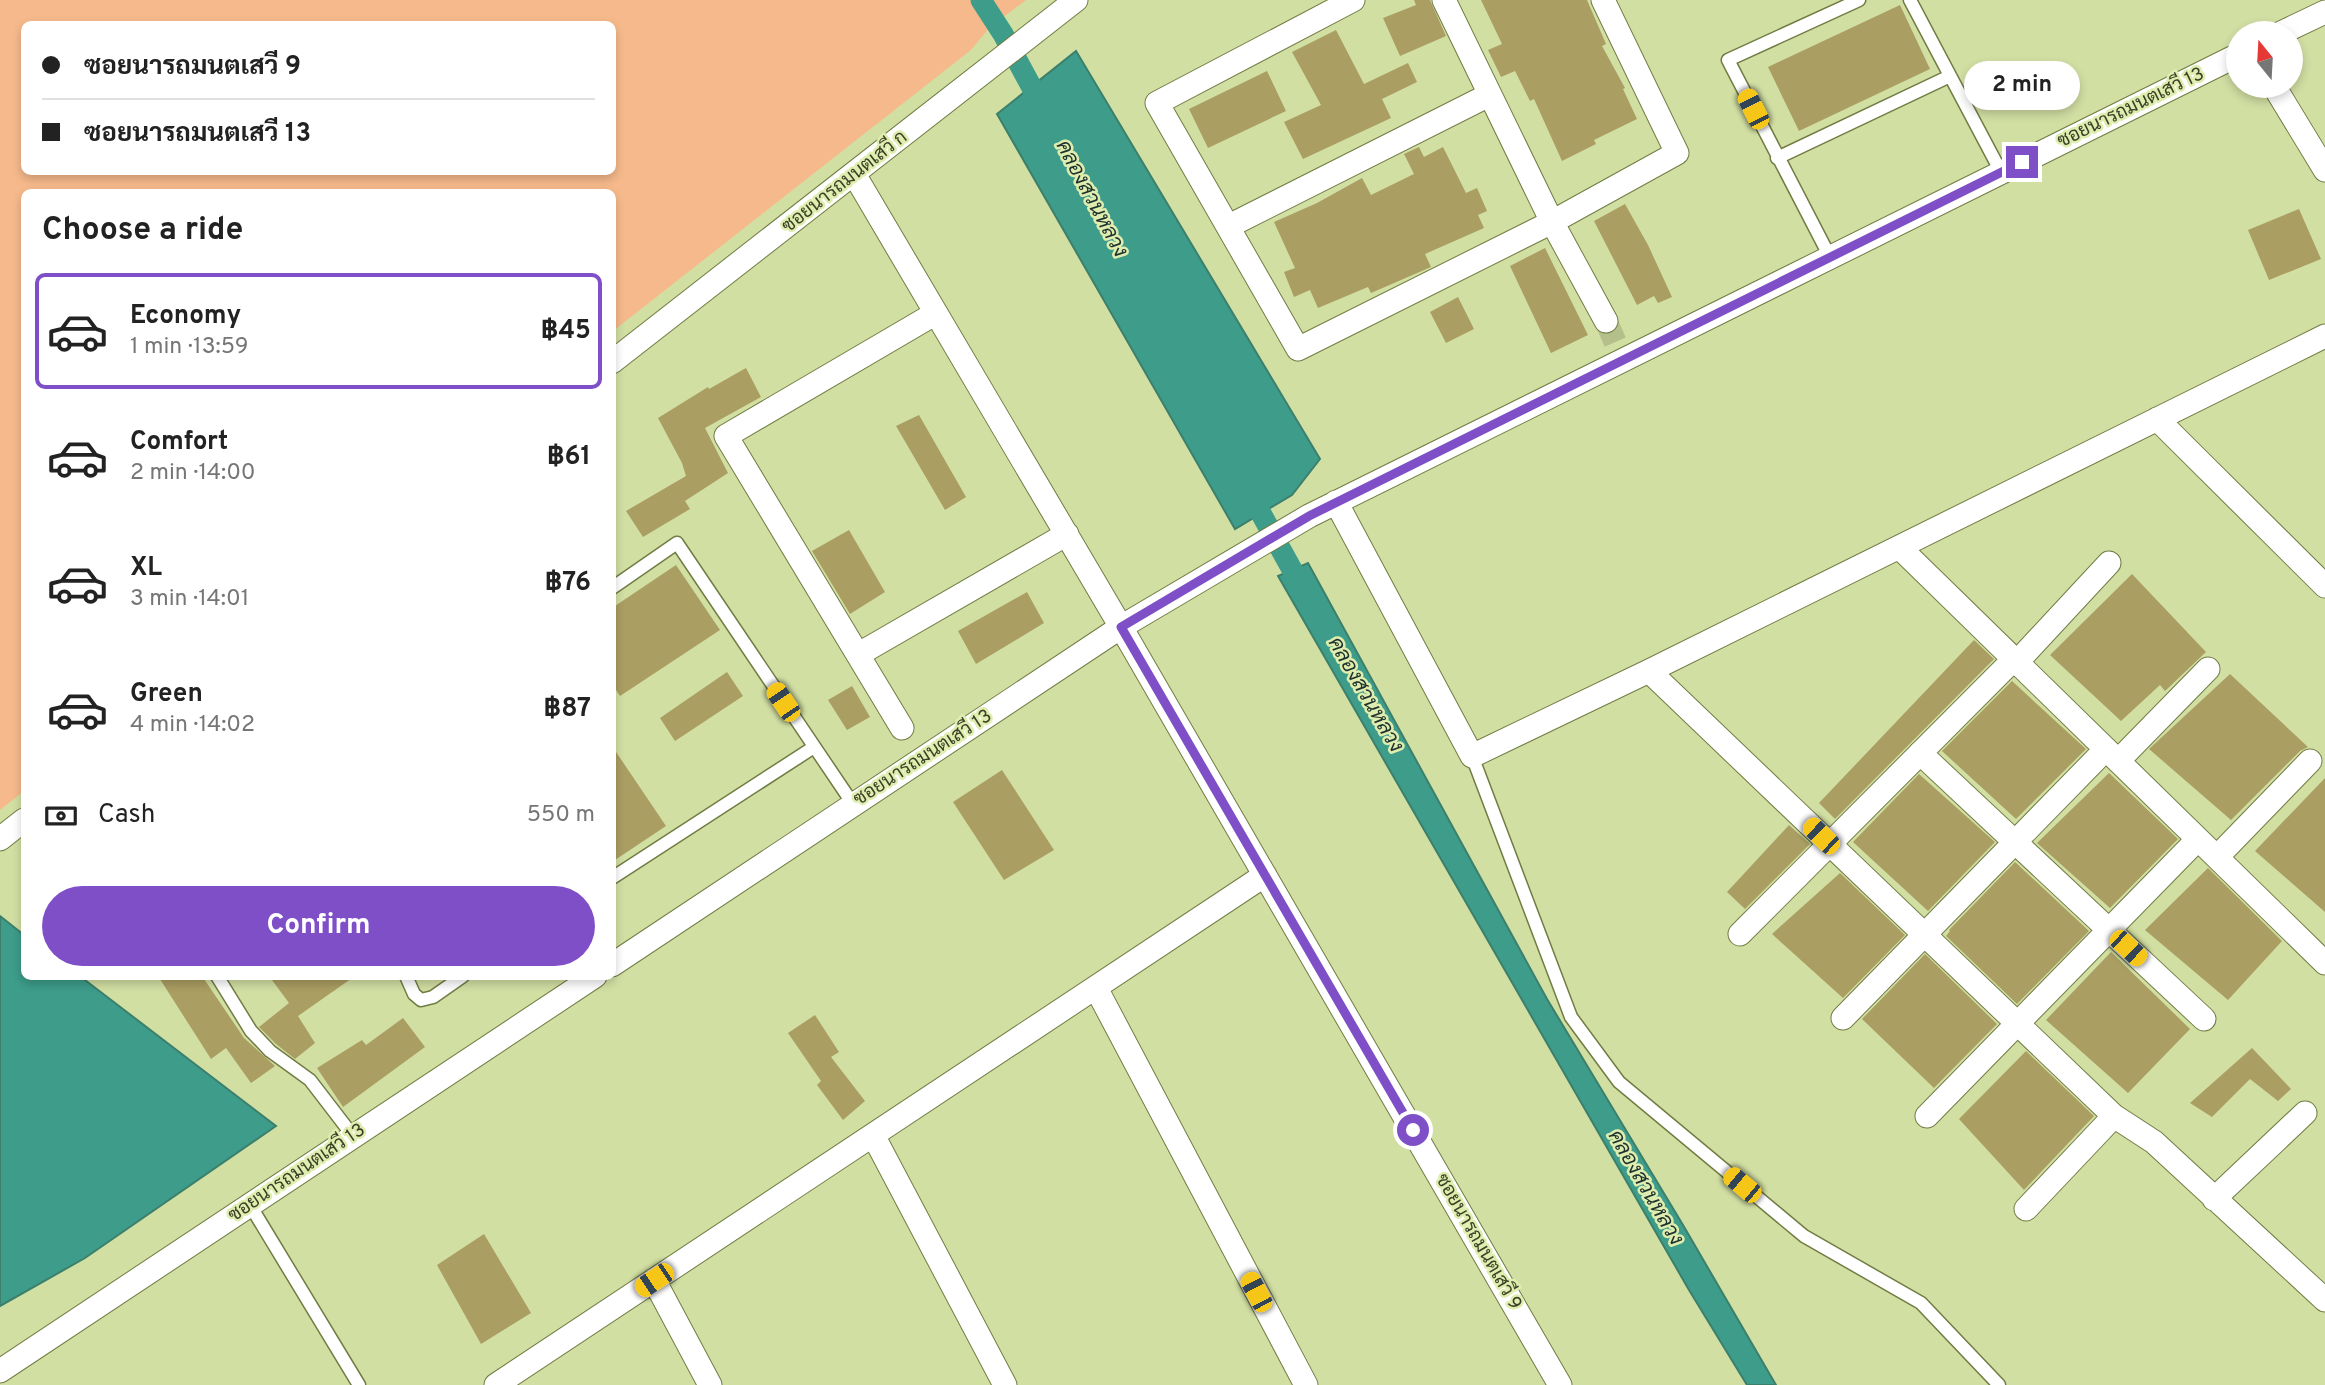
<!DOCTYPE html>
<html lang="en">
<head>
<meta charset="utf-8">
<style>
	:root { --surface:#fff; --page:#f6f6f6; --text:#222; --muted:#767676; --line:#e0e0e0; --accent:#7f4fc7 }
	body { margin:0; font-family:Overpass,Sarabun,sans-serif; background:var(--page); color:var(--text); height:100vh; display:flex; flex-direction:column; font-size:26px; white-space:nowrap }
	* { box-sizing:border-box; margin:0 }
	p { font-size:23px; color:var(--muted) }
	.icon { flex:none; width:38px; height:38px; fill:none; stroke:currentColor; stroke-width:2; stroke-linecap:round; stroke-linejoin:round }
	.map { position:relative; flex:1; overflow:hidden }
	.drawer { position:absolute; left:21px; top:189px; width:595px; height:791px; display:flex; flex-direction:column; background:var(--surface); border-radius:10px; box-shadow:0 4px 10px #0003 }
	.drawer>* { flex:none }
	.banner { position:absolute; left:21px; top:21px; width:595px; height:154px; border-radius:10px; box-shadow:0 4px 10px #0003; display:grid; align-content:center; height:154px; padding:0 21px; background:var(--surface) }
	.needle { width:46px; rotate:342deg }
	.buttons { position:absolute; left:2226px; top:21px; display:grid; gap:14px }
	.buttons a { display:grid; place-items:center; width:77px; height:77px; border-radius:50%; background:var(--surface); box-shadow:0 4px 10px #0003; font-size:35px }
	.end { position:absolute; width:32px; height:32px; margin:-16px; border:9px solid #7f4fc7; background:#fff; box-shadow:0 0 0 4px #fff }
	.from { border-radius:50% }
	.bubble { position:absolute; height:49px; border-radius:24px; background:var(--surface); box-shadow:0 4px 10px #0003; font-size:23px; font-weight:700; line-height:49px; text-align:center }
	.car { position:absolute; width:21px; height:42px; margin:-21px -10px; border-radius:9px; box-shadow:0 0 5px 2px #0007; background:linear-gradient(#f5c518 24%,#345 0 40%,#f5c518 0 76%,#345 0 86%,#f5c518 0) }
	.banner b { display:flex; align-items:center; gap:24px; height:66px; font-size:26px }
	.banner b+b { border-top:2px solid var(--line) }
	.banner i { width:18px; height:18px; background:var(--text) }
	ul { padding:0; list-style:none }
	li { display:flex; align-items:center; gap:21px; height:116px; margin:0 14px 10px; padding:0 7px; border:4px solid transparent; border-radius:10px }
	li div { flex:1 }
	li b { display:block; font-size:26px }
	li em { font-style:normal; font-weight:700 }
	li.selected { border-color:var(--accent) }
	li>.icon { width:63px; height:63px; stroke-width:1.5 }
	h2 { padding:0 21px; font-size:32px; line-height:84px }
	.pay { display:flex; align-items:center; gap:18px; height:77px; padding:0 21px; font-size:26px }
	.pay p { margin-inline-start:auto }
	.cta { display:flex; gap:14px; margin-top:auto; padding:14px 21px }
	.cta a { flex:1; height:80px; border-radius:42px; background:var(--accent); color:#fff; font-size:28px; font-weight:700; line-height:80px; text-align:center }
	.map>svg:first-child { display:block }
	.green { fill:#f6b98b; fill-rule:evenodd }
	.water { fill:#3d9c8a; stroke:#3c806c; stroke-width:2 }
	.lines { fill:none; stroke-linecap:round; stroke-linejoin:round }
	.canal { stroke:#3d9c8a; stroke-width:21 }
	.building { fill:#aa9e62 }
	.minor-tunnel { stroke:#b4bf8a; stroke-width:23; stroke-dasharray:23 11; stroke-linecap:butt }
	.service-casing { stroke:#717c43; stroke-width:15 }
	.minor-casing { stroke:#717c43; stroke-width:25 }
	.service { stroke:#fff; stroke-width:12 }
	.minor { stroke:#fff; stroke-width:23 }
	.route { stroke:#7f4fc7; stroke-width:9 }
	.labels { text-anchor:middle; dominant-baseline:central; stroke-width:5; stroke-linejoin:round; paint-order:stroke }
	.street-label { font-size:19px; fill:#3b4027; stroke:#dfedaf }
	.water-label { font-size:21px; font-style:italic; fill:#1e332f; stroke:#dfedaf }
</style>
</head>
<body>
<div class="map">
<svg width="2325" height="1385" viewBox="0 0 2325 1385">
	<rect width="100%" height="100%" fill="#d2dfa3"/>
	<!-- green -->
	<path class="green" d="M0,0H1026L990,27L971,50L613,331L612,192H24V791L0,810ZM24,24H612V172H24Z"/>
	<!-- water -->
	<path class="water" d="M1076,51L1320,459L1292,495L1235,529L997,114Z
		M1308,563L1547,999L1683,1225L1776,1385H1747L1689,1290L1278,576Z
		M0,916L24,935V976L81,977L276,1126L85,1258L0,1306Z"/>
	<g class="lines">
		<!-- canal -->
		<path class="canal" d="M981,0L1003,34L1044,110
			M1248,490L1305,593"/>
	</g>
	<!-- building -->
	<path class="building" d="M1414,0H1430L1446,36L1400,56L1383,18L1416,5Z
		M1481,0H1587L1606,44L1602,46L1625,88L1623,89L1637,119L1594,140L1596,144L1562,161L1534,99L1530,101L1515,71L1501,77L1488,50L1502,44Z
		M1900,5L1930,69L1799,131L1768,67Z
		M1336,30L1364,84L1408,63L1417,82L1382,99L1391,118L1303,159L1284,122L1321,105L1292,52Z
		M1267,71L1286,111L1208,148L1189,109Z
		M1419,147L1424,157L1443,147L1466,193L1477,188L1487,211L1478,215L1484,228L1425,254L1431,267L1371,293L1368,287L1318,308L1310,290L1294,297L1284,272L1295,268L1274,222L1317,203L1362,178L1371,195L1414,174L1404,154Z
		M1625,204L1648,245L1672,297L1658,303L1654,296L1637,305L1594,221Z
		M2299,209L2321,259L2269,280L2248,230Z
		M1545,248L1588,335L1551,353L1510,266Z
		M1458,297L1474,329L1446,343L1430,312Z
		M746,368L761,397L705,428L728,473L685,501L690,509L643,537L626,511L686,476L682,463L658,418L708,387L709,389Z
		M919,415L966,497L945,510L896,426Z
		M849,530L885,592L850,614L812,551Z
		M676,565L720,630L620,696L612,684V608Z
		M2132,574L2206,652L2165,691L2160,685L2121,721L2050,655Z
		M1027,592L1044,623L976,664L958,631Z
		M1974,640L1994,659L1835,819L1819,803Z
		M727,672L743,696L675,741L660,718Z
		M2230,674L2308,747L2300,751L2231,820L2149,749Z
		M2012,681L2086,749L2016,819L1942,751Z
		M852,686L870,717L847,730L828,700Z
		M612,746L666,826L612,862Z
		M1002,770L1054,850L1004,880L953,802Z
		M2109,773L2178,839L2110,908L2037,843Z
		M1919,774L1995,842L1928,911L1853,842Z
		M2325,778V912L2255,851Z
		M1789,825L1810,844L1745,909L1727,892Z
		M2015,862L2089,931L2017,1004L1946,936L1950,931L1949,930Z
		M2208,868L2282,941L2228,1000L2145,930Z
		M1840,873L1905,935L1843,998L1772,934Z
		M2111,952L2190,1029L2128,1093L2046,1020Z
		M1925,954L1997,1024L1934,1088L1862,1019Z
		M158,976H202L244,1038L275,1066L251,1083L226,1048L211,1059Z
		M269,976H355L298,1016L315,1043L295,1059L276,1044L259,1027L289,1003Z
		M815,1015L839,1052L831,1057L865,1101L843,1120L817,1085L821,1081L788,1033Z
		M403,1018L425,1047L343,1107L317,1068L362,1040L366,1045Z
		M2252,1048L2291,1089L2278,1101L2250,1079L2212,1117L2190,1103Z
		M2026,1051L2094,1116L2024,1190L1959,1119Z
		M484,1234L531,1313L481,1344L437,1265Z"/>
	<g class="lines">
		<!-- minor-tunnel -->
		<path class="minor-tunnel" d="M1606,321L1616,344"/>
		<!-- service casing -->
		<g class="service-casing">
			<path id="service" d="M1910,0L2001,172
				M1777,158L1950,76
				M1830,257L1728,60L1859,0
				M612,588L677,543L853,804
				M1472,756L1571,1017L1619,1082L1804,1236L1921,1303L1999,1385
				M612,878L814,747
				M217,976L251,1031L270,1051L310,1080L353,1136
				M406,976L414,994L421,1000L433,997L463,976
				M250,1205L359,1385"/>
		</g>
		<!-- minor casing -->
		<g class="minor-casing">
			<path id="minor" d="M1353,0L1157,103L1298,349L1552,222L1677,153L1603,0
				M1444,0L1552,222L1606,321
				M2281,33L2325,12
				M2274,86L2325,170
				M854,174L1121,627L1560,1385
				M1229,226L1489,95
				M612,362L1076,0
				M2157,419L2325,586
				M1336,502L1472,756L1649,671L2325,336
				M1899,547L2325,963
				M859,654L1067,534
				M2017,662L2109,563
				M1649,671L2114,1116L2154,1142L2325,1300
				M902,728L726,436L936,313
				M1920,753L2204,1019
				M2118,761L2208,669
				M0,839L24,820
				M2217,857L2310,761
				M1740,934L2014,659
				M612,965L1121,627L1309,516L2238,55
				M1096,988L1306,1385
				M1843,1018L2106,749
				M1927,1116L2198,839
				M873,1135L1005,1385
				M2214,1199L2305,1113
				M2026,1209L2114,1116
				M654,1280L710,1385
				M0,1371L595,976
				M496,1385L1265,875"/>
		</g>
		<!-- service -->
		<use href="#service" class="service"/>
		<!-- minor -->
		<use href="#minor" class="minor"/>
	</g>
	<g class="lines">
		<!-- route -->
		<path class="route" d="M1413,1130L1121,627L1309,516L2022,162"/>
	</g>
	<g class="labels">
		<!-- street labels -->
		<g class="street-label">
			<text transform="translate(2131 108) rotate(-26)">ซอยนารถมนตเสวี 13</text>
			<text transform="translate(845 182) rotate(-38)">ซอยนารถมนตเสวี ก</text>
			<text transform="translate(923 758) rotate(-33)">ซอยนารถมนตเสวี 13</text>
			<text transform="translate(297 1173) rotate(-34)">ซอยนารถมนตเสวี 13</text>
			<text transform="translate(1478 1242) rotate(60)">ซอยนารถมนตเสวี 9</text>
		</g>
		<!-- water labels -->
		<g class="water-label">
			<text transform="translate(1091 199) rotate(62)">คลองสวนหลวง</text>
			<text transform="translate(1365 695) rotate(60)">คลองสวนหลวง</text>
			<text transform="translate(1645 1188) rotate(60)">คลองสวนหลวง</text>
		</g>
	</g>
</svg>
<div class="buttons">
<a><svg class="needle" viewBox="-14 -14 28 28"><path d="M0-13l5 13h-10z" fill="#e53935"/><path d="M0 13l5-13h-10z" fill="#767676"/></svg></a>
</div>
<i class="end from" style="left:1413px;top:1130px"></i>
<i class="end" style="left:2022px;top:162px"></i>
<div class="bubble" style="left:1964px;top:61px;width:116px">2 min</div>
<i class="car" style="left:1753px;top:109px;rotate:333deg"></i>
<i class="car" style="left:783px;top:702px;rotate:326deg"></i>
<i class="car" style="left:1821px;top:836px;rotate:314deg"></i>
<i class="car" style="left:2128px;top:948px;rotate:133deg"></i>
<i class="car" style="left:1742px;top:1185px;rotate:310deg"></i>
<i class="car" style="left:654px;top:1280px;rotate:236deg"></i>
<i class="car" style="left:1256px;top:1292px;rotate:332deg"></i>
<div class="banner">
<b><i class="from"></i>ซอยนารถมนตเสวี 9</b>
<b><i></i>ซอยนารถมนตเสวี 13</b>
</div>
<section class="drawer">
<h2>Choose a ride</h2>
<ul>
<li class="selected"><svg class="icon" aria-label="car" viewBox="0 0 24 24"><path d="M5 17H2v-5l4-1 3-4h7l3 4 3 1v5h-3M9 17h6M6 11h13"/><circle cx="7" cy="17" r="2"/><circle cx="17" cy="17" r="2"/></svg><div><b>Economy</b><p>1 min · 13:59</p></div><em>฿45</em></li>
<li><svg class="icon" aria-label="car" viewBox="0 0 24 24"><path d="M5 17H2v-5l4-1 3-4h7l3 4 3 1v5h-3M9 17h6M6 11h13"/><circle cx="7" cy="17" r="2"/><circle cx="17" cy="17" r="2"/></svg><div><b>Comfort</b><p>2 min · 14:00</p></div><em>฿61</em></li>
<li><svg class="icon" aria-label="car" viewBox="0 0 24 24"><path d="M5 17H2v-5l4-1 3-4h7l3 4 3 1v5h-3M9 17h6M6 11h13"/><circle cx="7" cy="17" r="2"/><circle cx="17" cy="17" r="2"/></svg><div><b>XL</b><p>3 min · 14:01</p></div><em>฿76</em></li>
<li><svg class="icon" aria-label="car" viewBox="0 0 24 24"><path d="M5 17H2v-5l4-1 3-4h7l3 4 3 1v5h-3M9 17h6M6 11h13"/><circle cx="7" cy="17" r="2"/><circle cx="17" cy="17" r="2"/></svg><div><b>Green</b><p>4 min · 14:02</p></div><em>฿87</em></li>
</ul>
<div class="pay"><svg class="icon" aria-label="cash" viewBox="0 0 24 24"><path d="M3 7h18v10H3z"/><circle cx="12" cy="12" r="2"/></svg>Cash<p>550 m</p></div>
<div class="cta"><a>Confirm</a></div>
</section>
</div>
</body>
</html>
